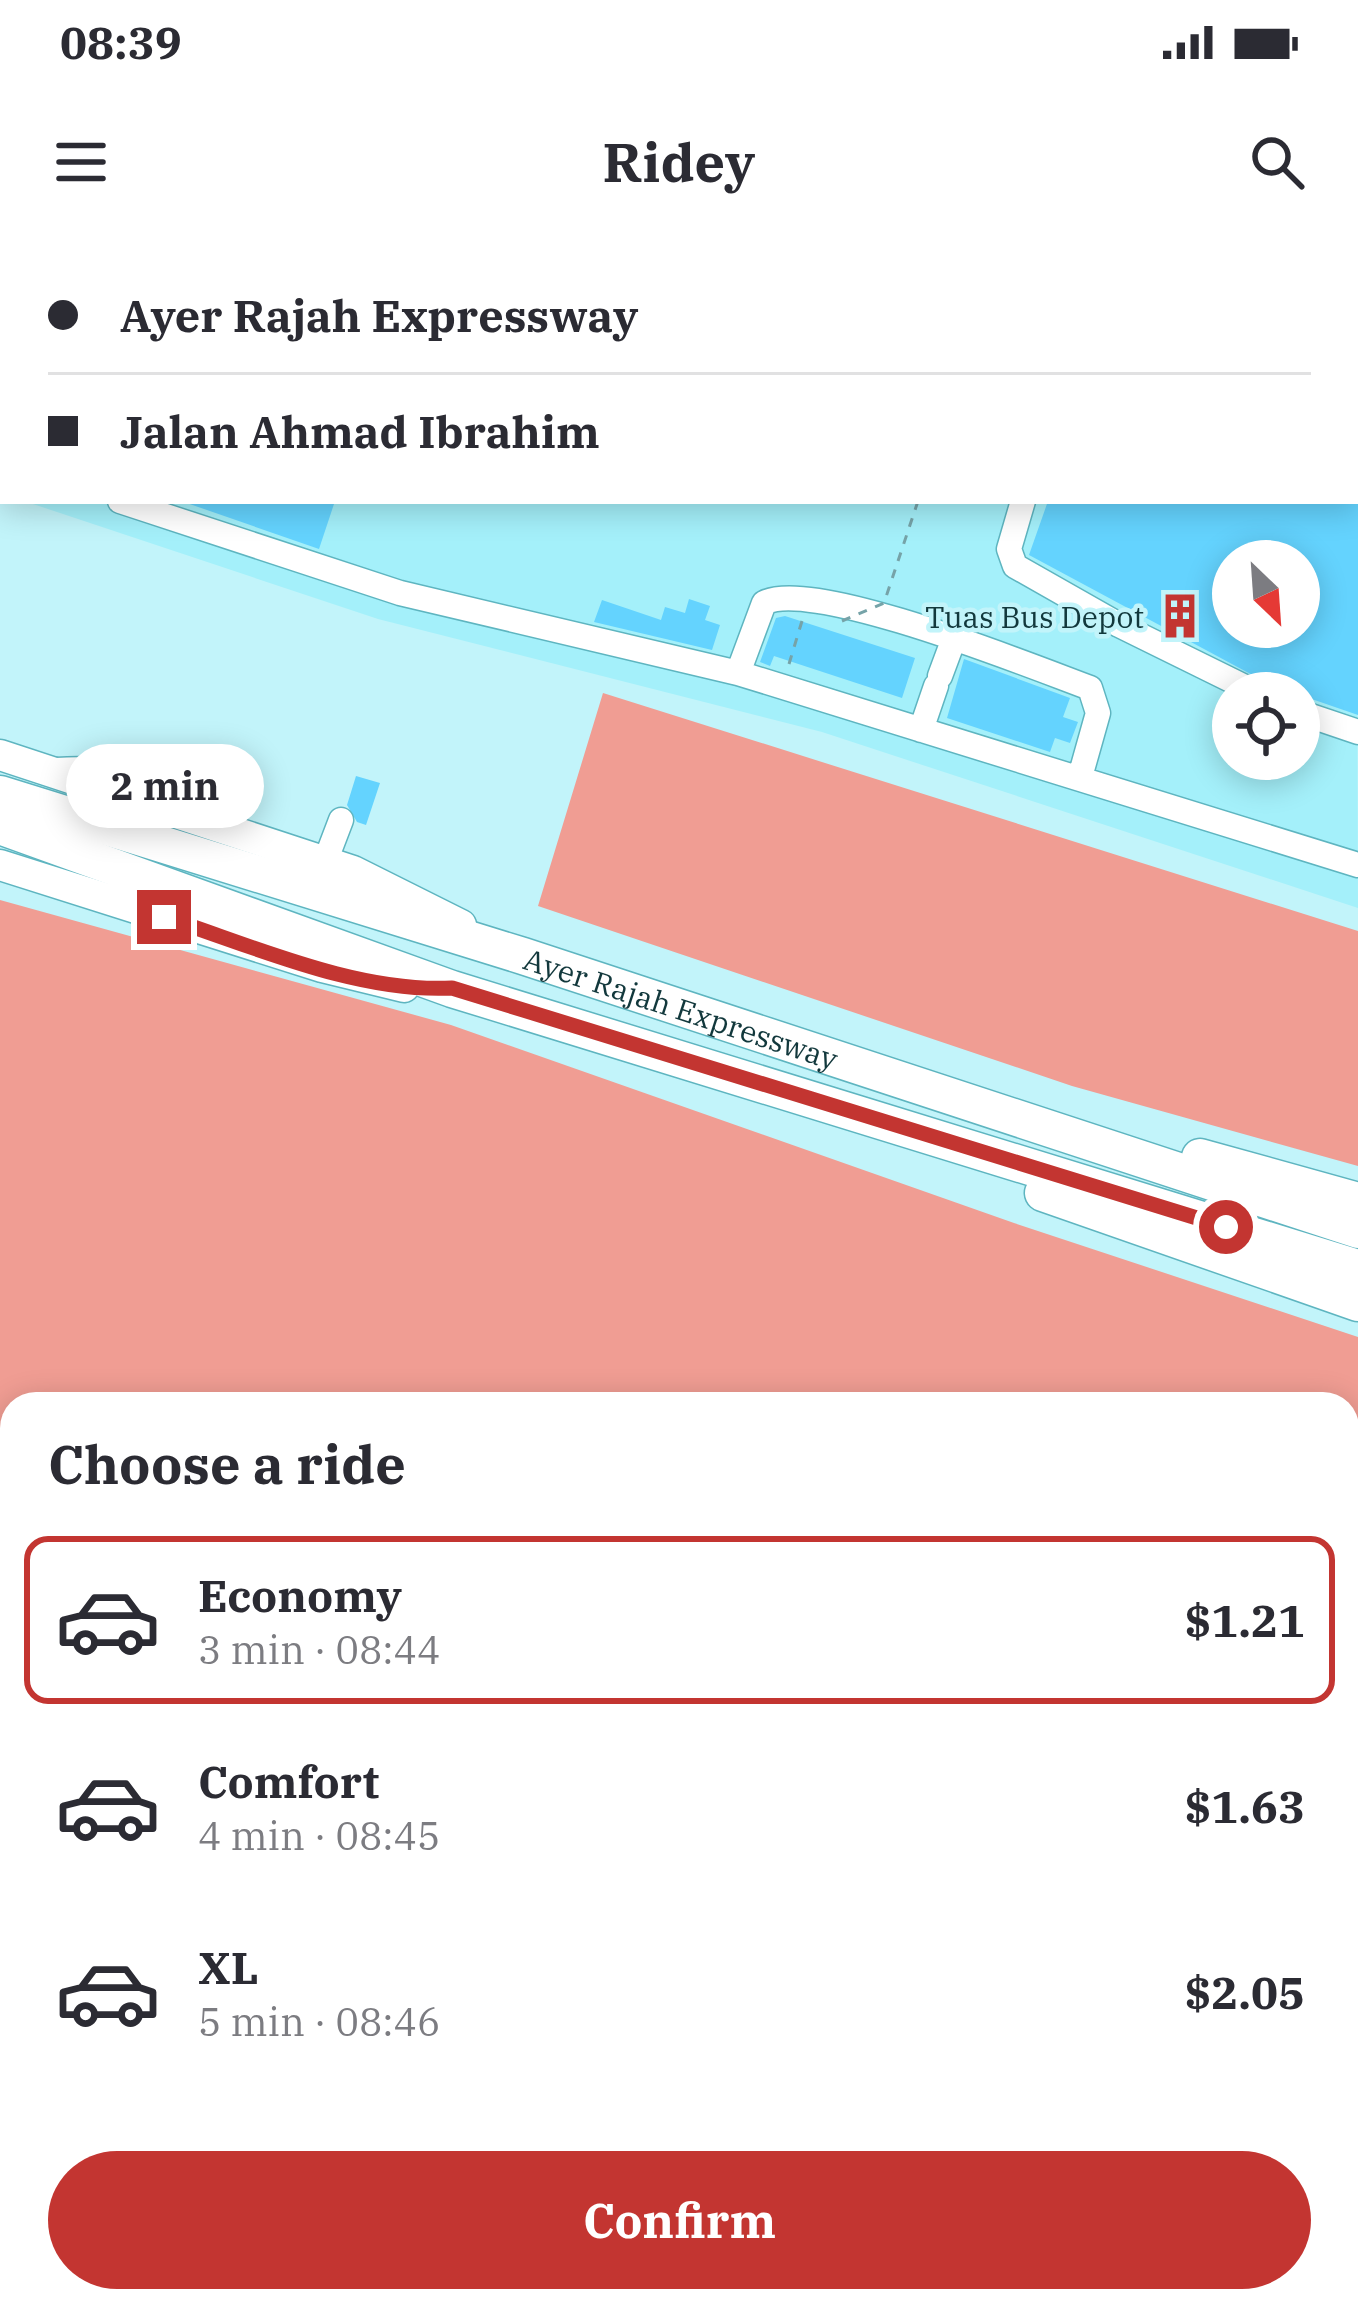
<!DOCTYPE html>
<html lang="en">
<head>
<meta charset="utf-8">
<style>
	:root { --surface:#fff; --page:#f2f2f3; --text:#2b2b33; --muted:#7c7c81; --line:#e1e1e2; --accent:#c33531 }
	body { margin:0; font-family:"IBM Plex Serif",serif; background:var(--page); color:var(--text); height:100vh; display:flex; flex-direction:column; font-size:45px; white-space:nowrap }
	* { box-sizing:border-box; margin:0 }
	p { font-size:39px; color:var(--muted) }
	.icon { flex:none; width:66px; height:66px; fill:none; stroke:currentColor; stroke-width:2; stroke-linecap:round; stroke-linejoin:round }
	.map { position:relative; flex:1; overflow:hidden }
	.details { position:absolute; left:0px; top:1152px; width:1359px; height:921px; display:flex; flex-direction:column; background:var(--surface); border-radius:36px 36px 0 0; box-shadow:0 6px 30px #0003 }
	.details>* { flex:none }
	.banner { position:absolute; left:0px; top:0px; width:1359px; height:264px; box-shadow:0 6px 30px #0003; display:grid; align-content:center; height:264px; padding:0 48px; background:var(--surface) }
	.needle { width:78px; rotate:155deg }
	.tools { position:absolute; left:1212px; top:300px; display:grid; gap:24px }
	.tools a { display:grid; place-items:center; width:108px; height:108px; border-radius:50%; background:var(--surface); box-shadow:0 6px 30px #0003; font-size:60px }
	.end { position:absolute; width:54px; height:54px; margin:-27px; border:15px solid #c33531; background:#fff; box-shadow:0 0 0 6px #fff }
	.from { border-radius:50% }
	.bubble { position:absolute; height:84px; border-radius:42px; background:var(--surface); box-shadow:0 6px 30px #0003; font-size:39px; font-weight:700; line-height:84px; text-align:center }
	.banner b { display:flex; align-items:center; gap:42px; height:114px; font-size:45px }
	.banner b+b { border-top:3px solid var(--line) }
	.banner i { width:30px; height:30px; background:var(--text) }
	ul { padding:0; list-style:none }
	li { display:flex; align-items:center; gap:36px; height:168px; margin:0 24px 18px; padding:0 24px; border:6px solid transparent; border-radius:24px }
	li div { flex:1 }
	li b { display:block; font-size:45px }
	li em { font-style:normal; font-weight:700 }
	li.active { border-color:var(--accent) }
	li>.icon { width:108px; height:108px; stroke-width:1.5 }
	h2 { padding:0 48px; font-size:54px; line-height:144px }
	.button { display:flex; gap:24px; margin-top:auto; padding:24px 48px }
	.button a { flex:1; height:138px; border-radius:72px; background:var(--accent); color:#fff; font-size:48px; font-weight:700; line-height:138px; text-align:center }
	.status { display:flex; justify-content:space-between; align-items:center; height:84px; padding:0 60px; background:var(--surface); direction:ltr }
	.status svg { height:33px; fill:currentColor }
	header { display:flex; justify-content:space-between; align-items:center; height:156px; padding:0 48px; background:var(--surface); font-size:54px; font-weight:700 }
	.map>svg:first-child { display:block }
	.built { fill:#a4f0fa; fill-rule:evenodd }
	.green { fill:#f09d93 }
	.water { fill:#fea8fe }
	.building { fill:#64d3fe; fill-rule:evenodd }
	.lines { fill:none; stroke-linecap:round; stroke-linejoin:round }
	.minor-tunnel { stroke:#9fced4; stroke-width:24; stroke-dasharray:24 12; stroke-linecap:butt }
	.minor-casing { stroke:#5eb5c0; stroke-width:27 }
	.major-casing { stroke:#5eb5c0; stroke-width:33 }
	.highway-casing { stroke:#5eb5c0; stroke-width:39 }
	.path { stroke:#76a3a8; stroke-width:3; stroke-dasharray:9 9; stroke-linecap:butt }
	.minor { stroke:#fff; stroke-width:24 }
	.major { stroke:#fff; stroke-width:30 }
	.highway { stroke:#fff; stroke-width:36 }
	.path-bridge { stroke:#76a3a8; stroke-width:3; stroke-dasharray:9 9; stroke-linecap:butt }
	.route { stroke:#c33531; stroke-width:15 }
	.labels { text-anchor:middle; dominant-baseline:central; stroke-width:9; stroke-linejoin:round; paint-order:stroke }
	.poi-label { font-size:30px; fill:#12383c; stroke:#c2f4fa; text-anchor:end }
	.street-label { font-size:30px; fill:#12383c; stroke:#c2f4fa }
</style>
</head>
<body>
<div class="status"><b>08:39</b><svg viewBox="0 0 49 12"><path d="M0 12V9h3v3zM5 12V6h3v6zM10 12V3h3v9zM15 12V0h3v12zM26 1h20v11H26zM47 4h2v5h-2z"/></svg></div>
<header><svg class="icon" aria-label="menu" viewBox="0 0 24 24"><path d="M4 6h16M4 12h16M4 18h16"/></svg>Ridey<svg class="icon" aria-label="search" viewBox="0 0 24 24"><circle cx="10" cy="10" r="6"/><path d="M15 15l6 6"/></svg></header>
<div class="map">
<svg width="1358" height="2071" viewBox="0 0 1358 2071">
	<rect width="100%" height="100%" fill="#c2f4fa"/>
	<!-- built -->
	<path class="built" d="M0,0H1304L1313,3H3V254Z
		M1356,17L1358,668L822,492L378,379L24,261H1356ZM1233,321H1299V387H1233ZM1233,453H1299V519H1233Z"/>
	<!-- green -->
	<path class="green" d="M603,453L1358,691V926L1072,846L538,666Z
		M0,660L451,785L1014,983L1358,1097V1962L1347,1963V1164H12V1380L0,1390Z"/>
	<!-- water -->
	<path class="water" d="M12,1388V2061H1347V1974H1358V2071H0V1399Z"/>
	<!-- building -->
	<path class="building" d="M181,261H335L319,309Z
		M1048,261L1358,262V475L1271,445L1029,315ZM1233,321H1299V387H1233Z
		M689,359L710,366L705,380L720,385L712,410L594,382L602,360L661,380L665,367L685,373Z
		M785,376L915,418L902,458L774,416L770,426L760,422L776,378Z
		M964,419L1070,458L1063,477L1078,482L1070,503L1055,498L1050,512L947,478Z
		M356,536L380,543L366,585L357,582L347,565Z"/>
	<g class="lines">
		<!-- minor-tunnel -->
		<path class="minor-tunnel" d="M1266,0L1275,3"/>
		<!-- minor casing -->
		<g class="minor-casing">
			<path id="minor" d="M1141,0L1150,3
				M1197,3L1200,0
				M1244,3L1245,0
				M1295,3L1296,0
				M1356,30L1358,31
				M1356,212L1358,213
				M0,221L3,222
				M1356,245L1358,246
				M120,261L400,353L738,433L1358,625
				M1023,261L1009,309L1015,326L1119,385L1257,453
				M738,433L764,363C811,337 1033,427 1090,448L1098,473L1080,537
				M940,436L953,401
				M1299,472L1358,492
				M921,490L936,446
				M57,530C125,525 175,543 229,584
				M325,622L341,580"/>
		</g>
		<!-- major casing -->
		<g class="major-casing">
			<path id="major" d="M0,515L353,631L461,685
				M0,625L322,727L404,747"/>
		</g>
		<!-- highway casing -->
		<g class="highway-casing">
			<g id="highway">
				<path id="s1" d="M0,554L523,716L1358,990"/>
				<path d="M0,586L452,749L1358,1028"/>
				<path d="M1200,917L1358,961"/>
				<path d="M1043,953L1358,1063"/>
			</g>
		</g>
		<!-- path -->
		<path class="path" d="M1005,3L1006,0
			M1272,3L1273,0
			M789,424L802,381"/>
		<!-- minor -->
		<use href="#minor" class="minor"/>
		<!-- major -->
		<use href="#major" class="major"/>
		<!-- highway -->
		<use href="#highway" class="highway"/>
		<!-- path-bridge -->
		<path class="path-bridge" d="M842,381L884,363L918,261"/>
	</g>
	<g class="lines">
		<!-- route -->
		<path class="route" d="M164,677C253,706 357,753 452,748L1226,987"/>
	</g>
	<!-- icons -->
	<defs>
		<g id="building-bare" transform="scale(3.6)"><path d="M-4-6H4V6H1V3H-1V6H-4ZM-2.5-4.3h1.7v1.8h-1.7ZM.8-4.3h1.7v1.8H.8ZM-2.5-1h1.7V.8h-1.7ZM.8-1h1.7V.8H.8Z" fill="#c33531" stroke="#c2f4fa" stroke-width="2.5" paint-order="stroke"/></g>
	</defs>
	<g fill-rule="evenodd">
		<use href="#building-bare" x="1180" y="376"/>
	</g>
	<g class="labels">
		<!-- poi labels -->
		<g class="poi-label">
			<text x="1144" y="376">Tuas Bus Depot</text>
		</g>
		<!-- street labels -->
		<g class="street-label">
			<text stroke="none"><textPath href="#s1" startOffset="714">Ayer Rajah Expressway</textPath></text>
		</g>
	</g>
</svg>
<div class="tools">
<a><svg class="needle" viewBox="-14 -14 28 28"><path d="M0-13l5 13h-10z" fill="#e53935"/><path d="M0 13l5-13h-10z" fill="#7c7c81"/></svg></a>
<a><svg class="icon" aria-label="locate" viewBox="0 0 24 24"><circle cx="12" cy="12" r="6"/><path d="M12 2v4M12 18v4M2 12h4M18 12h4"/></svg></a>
</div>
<i class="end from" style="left:1226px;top:987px"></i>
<i class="end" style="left:164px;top:677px"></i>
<div class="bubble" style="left:66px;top:504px;width:198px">2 min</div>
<div class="banner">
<b><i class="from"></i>Ayer Rajah Expressway</b>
<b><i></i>Jalan Ahmad Ibrahim</b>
</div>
<section class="details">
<h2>Choose a ride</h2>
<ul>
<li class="active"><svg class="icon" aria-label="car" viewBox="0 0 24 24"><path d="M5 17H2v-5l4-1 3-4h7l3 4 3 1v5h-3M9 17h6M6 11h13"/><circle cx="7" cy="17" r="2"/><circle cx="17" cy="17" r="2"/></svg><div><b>Economy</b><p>3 min · 08:44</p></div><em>$1.21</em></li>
<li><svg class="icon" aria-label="car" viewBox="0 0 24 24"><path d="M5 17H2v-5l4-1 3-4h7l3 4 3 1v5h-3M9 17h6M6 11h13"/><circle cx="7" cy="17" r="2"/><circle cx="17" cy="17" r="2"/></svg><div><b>Comfort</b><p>4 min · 08:45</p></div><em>$1.63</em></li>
<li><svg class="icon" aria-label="car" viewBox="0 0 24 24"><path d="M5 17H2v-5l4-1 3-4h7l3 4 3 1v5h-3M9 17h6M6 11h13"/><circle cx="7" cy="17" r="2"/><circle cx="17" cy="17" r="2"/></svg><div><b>XL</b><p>5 min · 08:46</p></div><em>$2.05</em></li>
</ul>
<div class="button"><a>Confirm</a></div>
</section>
</div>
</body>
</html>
